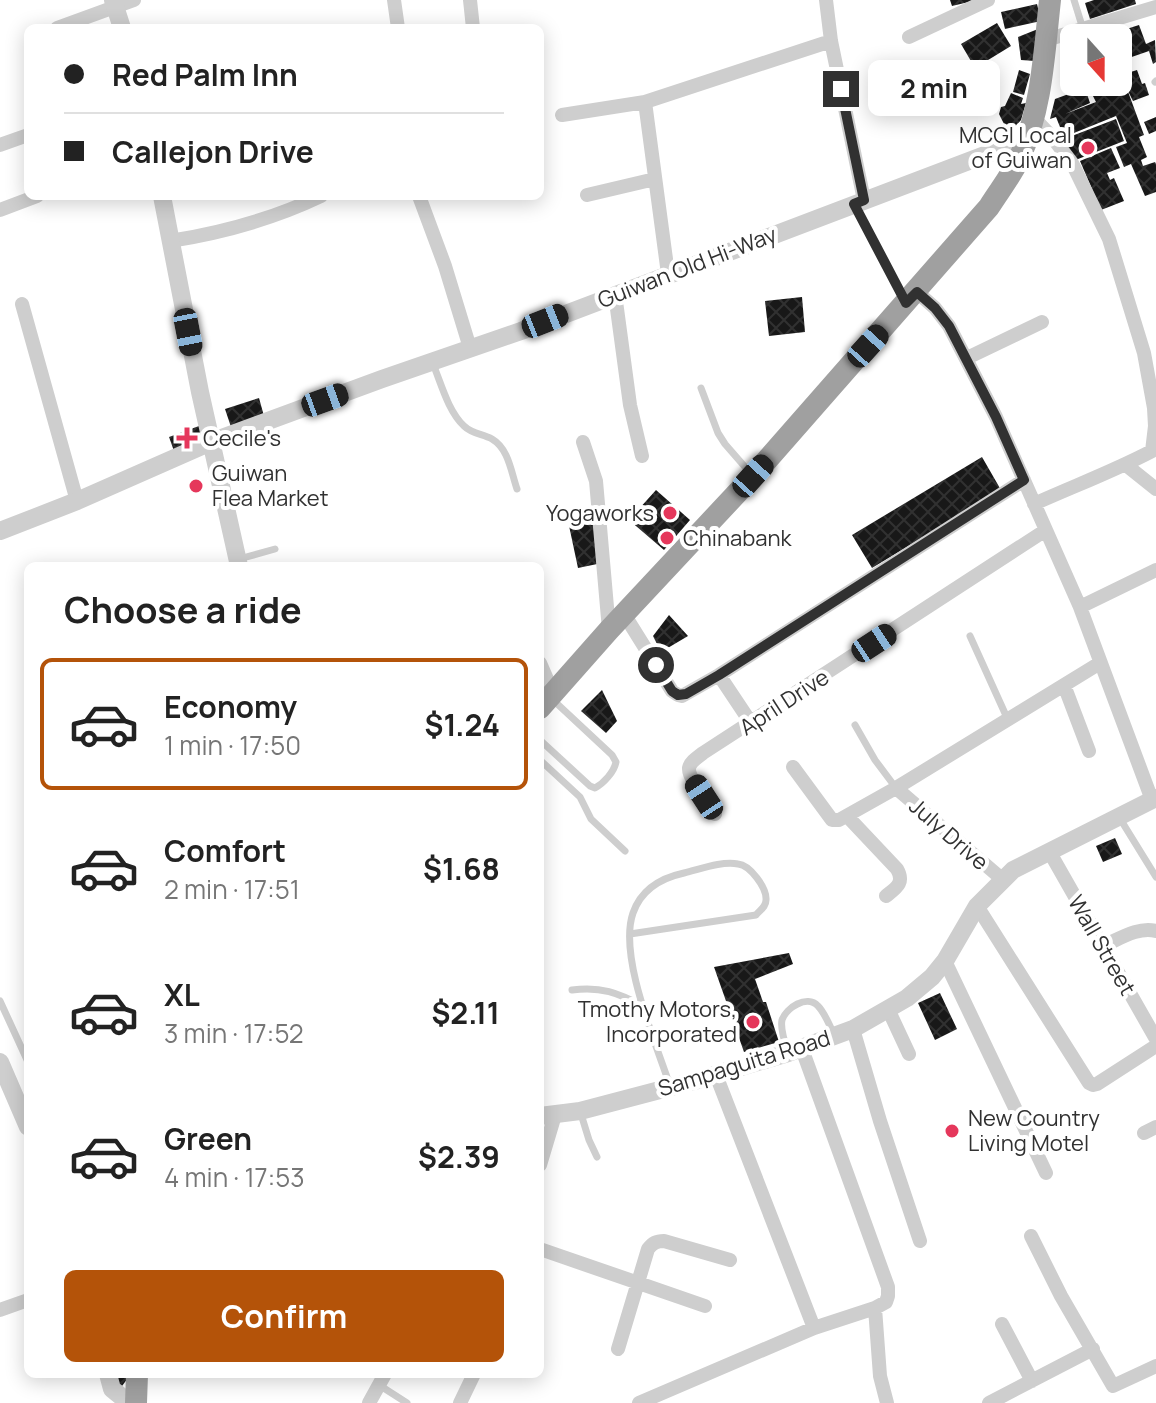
<!DOCTYPE html>
<html lang="en">
<head>
<meta charset="utf-8">
<style>
	:root { --surface:#fff; --page:#f2f2f2; --text:#222; --muted:#767676; --line:#e0e0e0; --accent:#b45309 }
	body { margin:0; font-family:Manrope,sans-serif; background:var(--page); color:var(--text); height:100vh; display:flex; flex-direction:column; font-size:30px; white-space:nowrap }
	* { box-sizing:border-box; margin:0 }
	p { font-size:26px; color:var(--muted) }
	.icon { flex:none; width:44px; height:44px; fill:none; stroke:currentColor; stroke-width:2; stroke-linecap:round; stroke-linejoin:round }
	.map { position:relative; flex:1; overflow:hidden }
	.details { position:absolute; left:24px; top:562px; width:520px; height:816px; display:flex; flex-direction:column; background:var(--surface); border-radius:12px; box-shadow:0 4px 20px #0003 }
	.details>* { flex:none }
	.top-card { position:absolute; left:24px; top:24px; width:520px; height:176px; border-radius:12px; box-shadow:0 4px 20px #0003; display:grid; align-content:center; height:176px; padding:0 40px; background:var(--surface) }
	.needle { width:52px; rotate:159deg }
	.controls { position:absolute; left:1060px; top:24px; display:grid; gap:16px }
	.controls a { display:grid; place-items:center; width:72px; height:72px; border-radius:12px; background:var(--surface); box-shadow:0 4px 20px #0003; font-size:40px }
	.end { position:absolute; width:36px; height:36px; margin:-18px; border:10px solid #313131; background:#fff; box-shadow:0 0 0 4px #fff }
	.from { border-radius:50% }
	.bubble { position:absolute; height:56px; border-radius:12px; background:var(--surface); box-shadow:0 4px 20px #0003; font-size:26px; font-weight:700; line-height:56px; text-align:center }
	.car { position:absolute; width:24px; height:48px; margin:-24px -12px; border-radius:10px; box-shadow:0 0 6px 2px #0007; background:linear-gradient(#222 24%,#8ab4d8 0 40%,#222 0 76%,#8ab4d8 0 86%,#222 0) }
	.top-card b { display:flex; align-items:center; gap:28px; height:76px; font-size:30px }
	.top-card b+b { border-top:2px solid var(--line) }
	.top-card i { width:20px; height:20px; background:var(--text) }
	ul { padding:0; list-style:none }
	li { display:flex; align-items:center; gap:24px; height:132px; margin:0 16px 12px; padding:0 24px; border:4px solid transparent; border-radius:12px }
	li div { flex:1 }
	li b { display:block; font-size:30px }
	li em { font-style:normal; font-weight:700 }
	li.selected { border-color:var(--accent) }
	li>.icon { width:72px; height:72px; stroke-width:1.5 }
	h2 { padding:0 40px; font-size:36px; line-height:96px }
	.button { display:flex; gap:16px; margin-top:auto; padding:16px 40px }
	.button a { flex:1; height:92px; border-radius:12px; background:var(--accent); color:#fff; font-size:32px; font-weight:700; line-height:92px; text-align:center }
	.map>svg:first-child { display:block }
	.building { fill:url(#building-cross-hatch) }
	.lines { fill:none; stroke-linecap:round; stroke-linejoin:round }
	.service { stroke:#cecece; stroke-width:7 }
	.minor { stroke:#cecece; stroke-width:14 }
	.tertiary { stroke:#cecece; stroke-width:18 }
	.trunk { stroke:#a0a0a0; stroke-width:22 }
	.route { stroke:#313131; stroke-width:10 }
	.poi-dot { fill:#e5375b; stroke:#fff; stroke-width:3 }
	.labels { text-anchor:middle; dominant-baseline:central; stroke-width:8; stroke-linejoin:round; paint-order:stroke }
	.poi-label { font-size:22px; fill:#313131; stroke:#fff; text-anchor:start }
	.street-label { font-size:22px; fill:#313131; stroke:#fff }
</style>
</head>
<body>
<div class="map">
<svg width="1156" height="1403" viewBox="0 0 1156 1403">
	<defs>
		<pattern id="building-cross-hatch" width="8" height="8" patternUnits="userSpaceOnUse" patternTransform="scale(2)"><rect width="8" height="8" fill="#181818"/><path d="M0 0l8 8M0 8l8-8" fill="none" stroke="#313131"/></pattern>
	</defs>
	<rect width="100%" height="100%" fill="#fff"/>
	<!-- building -->
	<path class="building" d="M950,0H973V1L952,6Z
		M1094,0H1135L1136,4L1090,19L1085,3Z
		M1037,4L1041,21L1005,29L1001,12Z
		M997,23L1011,46L975,68L961,44Z
		M1139,25L1146,44L1155,40L1156,62L1153,64L1149,51L1123,60L1118,46V38H1115L1114,33Z
		M1038,29L1035,61L1021,60L1018,37Z
		M1107,32L1109,38H1090Z
		M1074,43V73L1061,78L1063,46Z
		M1019,70L1030,74L1024,95L1013,92Z
		M1137,70L1142,84L1145,83L1149,95L1133,101L1127,89L1144,135L1139,137L1147,157L1141,160L1143,166L1155,162L1156,164V192L1145,196L1131,164L1124,167L1116,147L1127,143L1116,116L1064,137L1056,117L1050,119L1055,99L1085,88L1090,103L1065,114L1096,102L1091,92L1095,84L1101,82H1118V76Z
		M1011,93L1023,98L1021,104L1026,103L1021,120L1009,134L999,114L1001,107L1005,106Z
		M1156,117V131L1149,134L1144,122Z
		M1116,119L1124,141L1073,161L1064,139Z
		M1111,148L1120,168L1107,173L1110,180L1114,178L1124,201L1101,210L1080,161Z
		M802,297L805,332L769,336L765,301Z
		M259,398L264,416L231,427L225,409Z
		M199,426L204,439L174,451L169,437Z
		M982,457L1001,490L872,568L852,535Z
		M656,490L690,520L664,550L629,520Z
		M593,516L602,563L578,568L568,521Z
		M669,615L688,636L661,652L653,636Z
		M602,690L617,721L606,733L581,711Z
		M1115,838L1122,854L1103,862L1096,846Z
		M789,953L793,964L755,979L763,1002H766L779,1042L744,1052L714,967Z
		M940,993L957,1029L935,1040L918,1003Z
		M114,1374H128V1378L122,1386L115,1382Z"/>
	<g class="lines">
		<!-- service -->
		<path class="service" d="M1074,0L1083,29
			M1155,82L1156,81
			M856,206L904,298
			M433,364C441,383 448,411 464,426C472,434 483,434 492,439C509,449 511,472 517,489
			M701,388L718,433L725,444L752,475
			M239,559L275,549
			M970,636L1008,720
			M855,725L875,760L896,788
			M540,740L590,786L595,788C604,783 614,772 616,762L612,755L552,699
			M540,760L580,797L591,819L625,851
			M1119,817L1156,877
			M630,934L756,915C760,910 766,907 766,900C767,888 750,865 738,864C721,861 701,869 684,873C661,878 641,890 633,913C618,956 656,1043 670,1086
			M572,990C601,986 618,993 643,1006
			M0,1001L28,1062
			M788,1052C785,1043 780,1029 782,1020C786,1008 807,994 818,1006C825,1013 829,1025 834,1034
			M581,1114L589,1140L597,1157
			M379,1385L407,1403"/>
		<!-- minor -->
		<path class="minor" d="M394,0L398,28
			M470,0L473,28
			M826,0L831,41L864,200
			M57,28L134,0
			M909,37L988,0
			M1046,40L1156,7
			M645,102L668,274
			M562,115L645,102L831,41
			M1035,119L1052,137L1072,163L1109,239L1144,353L1154,408L1155,426L1152,451L1156,449
			M0,145L28,135
			M587,195L655,179
			M419,196L445,266L470,348
			M0,210L37,196
			M170,241C221,233 275,218 321,196
			M917,292L935,308L949,326L996,417L1080,607L1152,800
			M615,294L630,405L642,456
			M22,304L77,501
			M967,358L1042,322
			M583,442L596,481L609,630
			M1126,465L1156,489
			M1034,504C1074,486 1114,471 1152,451
			M1080,607L1156,570
			M624,614L672,691L678,695L682,696L719,675L1024,480
			M540,663L553,693
			M719,675L751,723
			M1064,685L1089,751
			M793,767L832,820H839L896,788L1100,663
			M896,788L1002,879
			M715,814C709,804 688,779 689,768C690,762 698,757 703,753L1046,530
			M847,816L897,869C905,883 896,888 886,896
			M1049,851L1156,1039
			M977,906L1089,1083L1093,1085L1097,1084L1156,1046
			M1103,946C1119,939 1139,926 1156,931
			M945,961L1046,1173
			M888,1009L909,1054
			M853,1029L880,1121L920,1241
			M716,1075L814,1328
			M1144,1133L1156,1127
			M540,1165L555,1115
			M1031,1236L1061,1296L1113,1386L1156,1366
			M540,1249L705,1306
			M875,1308L880,1376L887,1403
			M0,1310L28,1300
			M1002,1324L1032,1381
			M618,1349L648,1249C653,1243 656,1241 664,1241L730,1260
			M369,1403L385,1374
			M460,1403L474,1374
			M639,1403L814,1328L875,1308L886,1302L888,1296V1287L802,1049
			M989,1403L1093,1349"/>
		<!-- tertiary -->
		<path class="tertiary" d="M113,0L122,28
			M162,196L200,392L239,566
			M0,531L77,501L211,442L382,379L521,331L1027,139
			M0,1062L28,1127
			M540,1116L580,1111L694,1081L788,1053L853,1029L907,998L932,977L945,961L977,906L1013,870L1156,798
			M108,1374L112,1389L123,1398L136,1399"/>
		<!-- trunk -->
		<path class="trunk" d="M540,708L609,630L753,476L989,207C999,191 1011,176 1019,159C1042,109 1044,54 1050,0
			M136,1403L137,1374"/>
	</g>
	<g class="lines">
		<!-- route -->
		<path class="route" d="M656,665L672,691L678,695L686,694L719,675L1024,480L996,417L949,326L935,308L917,292L906,303L854,204L864,200L841,89"/>
	</g>
	<!-- markers -->
	<g class="poi-dot">
		<circle cx="1088" cy="148" r="8"/>
		<path d="M183 426h8v8h8v8h-8v8h-8v-8h-8v-8h8z"/>
		<circle cx="196" cy="486" r="8"/>
		<circle cx="670" cy="513" r="8"/>
		<circle cx="667" cy="538" r="8"/>
		<circle cx="753" cy="1022" r="8"/>
		<circle cx="952" cy="1131" r="8"/>
	</g>
	<g class="labels">
		<!-- poi labels -->
		<g class="poi-label">
			<text x="1072" y="135" text-anchor="end">MCGI Local<tspan x="1072" dy="25">of Guiwan</tspan></text>
			<text x="203" y="438">Cecile's</text>
			<text x="212" y="473">Guiwan<tspan x="212" dy="25">Flea Market</tspan></text>
			<text x="654" y="513" text-anchor="end">Yogaworks</text>
			<text x="683" y="538">Chinabank</text>
			<text x="737" y="1009" text-anchor="end">Tmothy Motors,<tspan x="737" dy="25">Incorporated</tspan></text>
			<text x="968" y="1118">New Country<tspan x="968" dy="25">Living Motel</tspan></text>
		</g>
		<!-- street labels -->
		<g class="street-label">
			<text transform="translate(687 267) rotate(-21)">Guiwan Old Hi-Way</text>
			<text transform="translate(784 702) rotate(-33)">April Drive</text>
			<text transform="translate(949 834) rotate(41)">July Drive</text>
			<text transform="translate(1102 945) rotate(60)">Wall Street</text>
			<text transform="translate(744 1063) rotate(-17)">Sampaguita Road</text>
		</g>
	</g>
</svg>
<div class="controls">
<a><svg class="needle" viewBox="-14 -14 28 28"><path d="M0-13l5 13h-10z" fill="#e53935"/><path d="M0 13l5-13h-10z" fill="#767676"/></svg></a>
</div>
<i class="end from" style="left:656px;top:665px"></i>
<i class="end" style="left:841px;top:89px"></i>
<div class="bubble" style="left:868px;top:60px;width:132px">2 min</div>
<i class="car" style="left:545px;top:321px;rotate:68deg"></i>
<i class="car" style="left:188px;top:332px;rotate:169deg"></i>
<i class="car" style="left:868px;top:346px;rotate:42deg"></i>
<i class="car" style="left:325px;top:400px;rotate:70deg"></i>
<i class="car" style="left:753px;top:476px;rotate:42deg"></i>
<i class="car" style="left:874px;top:643px;rotate:57deg"></i>
<i class="car" style="left:704px;top:797px;rotate:327deg"></i>
<div class="top-card">
<b><i class="from"></i>Red Palm Inn</b>
<b><i></i>Callejon Drive</b>
</div>
<section class="details">
<h2>Choose a ride</h2>
<ul>
<li class="selected"><svg class="icon" aria-label="car" viewBox="0 0 24 24"><path d="M5 17H2v-5l4-1 3-4h7l3 4 3 1v5h-3M9 17h6M6 11h13"/><circle cx="7" cy="17" r="2"/><circle cx="17" cy="17" r="2"/></svg><div><b>Economy</b><p>1 min · 17:50</p></div><em>$1.24</em></li>
<li><svg class="icon" aria-label="car" viewBox="0 0 24 24"><path d="M5 17H2v-5l4-1 3-4h7l3 4 3 1v5h-3M9 17h6M6 11h13"/><circle cx="7" cy="17" r="2"/><circle cx="17" cy="17" r="2"/></svg><div><b>Comfort</b><p>2 min · 17:51</p></div><em>$1.68</em></li>
<li><svg class="icon" aria-label="car" viewBox="0 0 24 24"><path d="M5 17H2v-5l4-1 3-4h7l3 4 3 1v5h-3M9 17h6M6 11h13"/><circle cx="7" cy="17" r="2"/><circle cx="17" cy="17" r="2"/></svg><div><b>XL</b><p>3 min · 17:52</p></div><em>$2.11</em></li>
<li><svg class="icon" aria-label="car" viewBox="0 0 24 24"><path d="M5 17H2v-5l4-1 3-4h7l3 4 3 1v5h-3M9 17h6M6 11h13"/><circle cx="7" cy="17" r="2"/><circle cx="17" cy="17" r="2"/></svg><div><b>Green</b><p>4 min · 17:53</p></div><em>$2.39</em></li>
</ul>
<div class="button"><a>Confirm</a></div>
</section>
</div>
</body>
</html>
